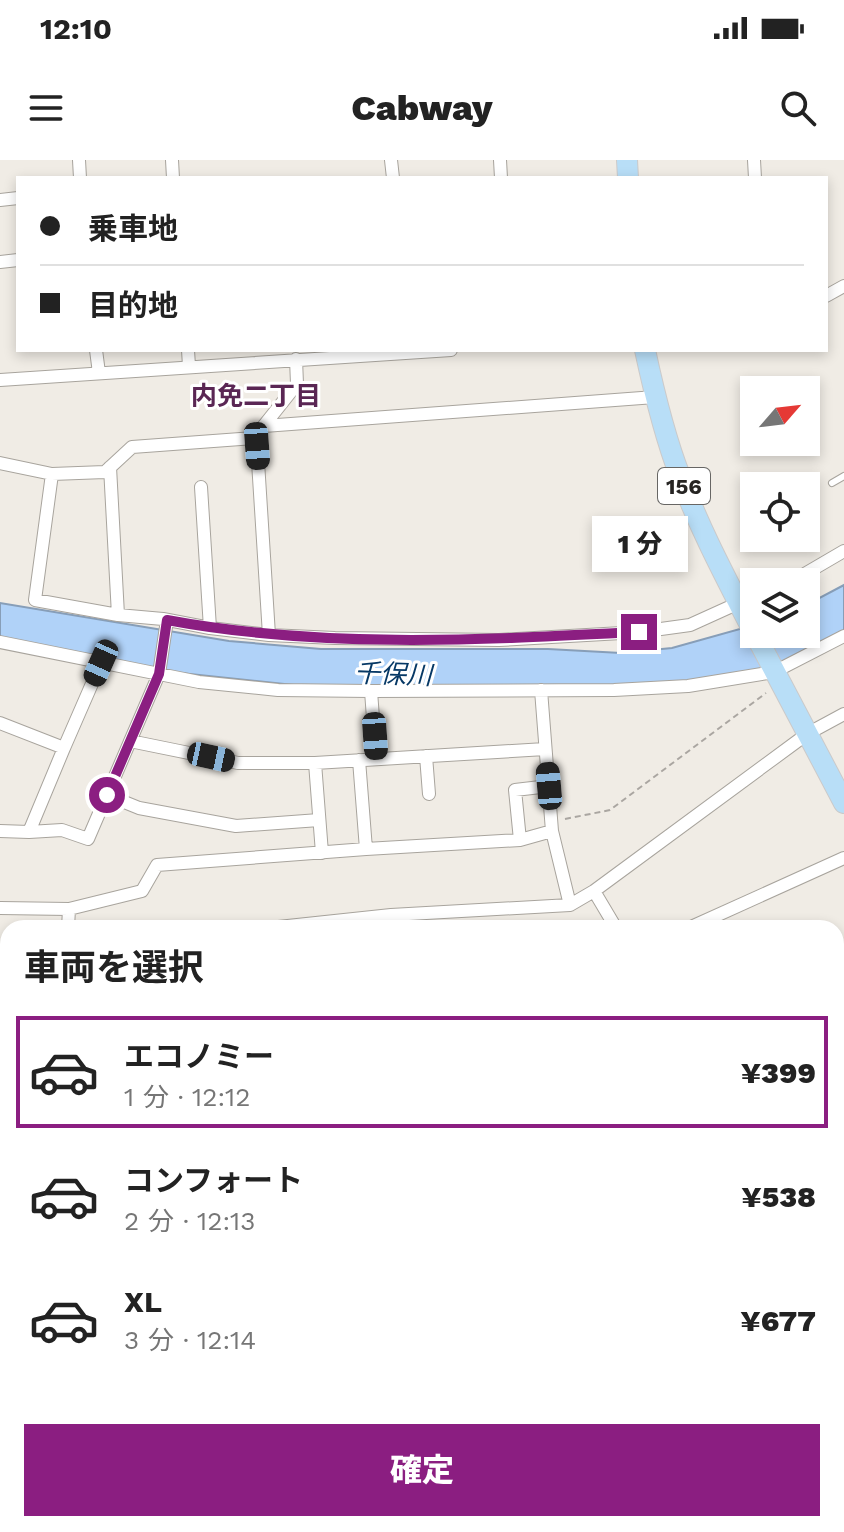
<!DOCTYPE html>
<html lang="ja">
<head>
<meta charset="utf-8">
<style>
	:root { --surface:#fff; --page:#f2f2f2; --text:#222; --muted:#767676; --line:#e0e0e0; --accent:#8b1e81 }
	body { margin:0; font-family:"Work Sans","Noto Sans JP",sans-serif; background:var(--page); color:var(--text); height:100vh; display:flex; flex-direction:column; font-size:30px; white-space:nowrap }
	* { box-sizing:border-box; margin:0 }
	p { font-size:26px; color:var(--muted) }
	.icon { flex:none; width:44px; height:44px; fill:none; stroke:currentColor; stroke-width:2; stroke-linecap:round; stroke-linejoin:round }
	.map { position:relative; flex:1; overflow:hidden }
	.side { position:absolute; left:0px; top:760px; width:844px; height:612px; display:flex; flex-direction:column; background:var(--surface); border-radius:24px 24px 0 0; box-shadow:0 4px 12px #0003 }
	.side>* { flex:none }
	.guide { position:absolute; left:16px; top:16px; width:812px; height:176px; border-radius:0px; box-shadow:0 4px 12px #0003; display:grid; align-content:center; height:176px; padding:0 24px; background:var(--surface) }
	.needle { width:52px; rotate:62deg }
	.tools { position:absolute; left:740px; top:216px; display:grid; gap:16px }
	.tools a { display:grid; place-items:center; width:80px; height:80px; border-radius:0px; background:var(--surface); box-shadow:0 4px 12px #0003; font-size:40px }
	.end { position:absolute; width:36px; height:36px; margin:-18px; border:10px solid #8b1e81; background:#fff; box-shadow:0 0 0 4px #fff }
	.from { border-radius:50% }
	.bubble { position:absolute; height:56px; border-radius:0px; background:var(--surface); box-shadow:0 4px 12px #0003; font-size:26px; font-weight:800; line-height:56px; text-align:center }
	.car { position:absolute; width:24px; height:48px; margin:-24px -12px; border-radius:10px; box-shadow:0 0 6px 2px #0007; background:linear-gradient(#222 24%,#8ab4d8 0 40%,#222 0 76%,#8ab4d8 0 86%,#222 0) }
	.guide b { display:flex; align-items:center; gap:28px; height:76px; font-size:30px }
	.guide b+b { border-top:2px solid var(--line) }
	.guide i { width:20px; height:20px; background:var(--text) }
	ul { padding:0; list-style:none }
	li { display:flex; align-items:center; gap:24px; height:112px; margin:0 16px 12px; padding:0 8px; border:4px solid transparent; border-radius:0px }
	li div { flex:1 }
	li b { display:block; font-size:30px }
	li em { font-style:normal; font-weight:800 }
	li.on { border-color:var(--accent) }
	li>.icon { width:72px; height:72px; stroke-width:1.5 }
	h2 { padding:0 24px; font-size:36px; line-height:96px }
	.cta { display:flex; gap:16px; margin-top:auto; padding:16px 24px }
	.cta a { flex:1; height:92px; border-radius:0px; background:var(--accent); color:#fff; font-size:32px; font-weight:800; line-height:92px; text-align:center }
	.status { display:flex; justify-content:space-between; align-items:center; height:56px; padding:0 40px; background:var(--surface); direction:ltr }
	.status svg { height:22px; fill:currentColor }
	header { display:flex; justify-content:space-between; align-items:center; height:104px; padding:0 24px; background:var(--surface); font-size:36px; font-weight:800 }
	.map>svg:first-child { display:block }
	.green { fill:#cee1c5 }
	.water { fill:#b0d2f8; stroke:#879eb8; stroke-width:2 }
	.building { fill:#c8c4bd; stroke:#a19e97; stroke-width:2 }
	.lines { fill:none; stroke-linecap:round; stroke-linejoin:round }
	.service-casing { stroke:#a8a49d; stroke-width:8 }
	.minor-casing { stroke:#a8a49d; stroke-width:14 }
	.tertiary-casing { stroke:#a8a49d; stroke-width:16 }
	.trunk-casing { stroke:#cbcaca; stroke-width:22 }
	.path { stroke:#aaa6a1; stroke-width:2; stroke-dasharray:6 4; stroke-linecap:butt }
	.service { stroke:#fff; stroke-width:6 }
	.minor { stroke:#fff; stroke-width:12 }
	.tertiary { stroke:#fff; stroke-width:14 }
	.trunk { stroke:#b8def7; stroke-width:20 }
	.route { stroke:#8b1e81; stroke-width:10 }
	.labels { text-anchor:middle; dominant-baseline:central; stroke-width:6; stroke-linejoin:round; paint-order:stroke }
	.shield { fill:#fff; stroke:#676664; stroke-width:2 }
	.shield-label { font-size:22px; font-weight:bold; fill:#262422 }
	.neighbourhood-label { font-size:26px; font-weight:bold; fill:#5a2654; stroke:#fff }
	.water-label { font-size:26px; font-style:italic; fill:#063865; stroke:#fff }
</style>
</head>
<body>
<div class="status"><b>12:10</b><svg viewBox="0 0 49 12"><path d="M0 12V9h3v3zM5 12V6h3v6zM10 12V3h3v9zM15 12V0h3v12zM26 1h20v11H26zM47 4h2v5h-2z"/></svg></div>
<header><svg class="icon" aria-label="menu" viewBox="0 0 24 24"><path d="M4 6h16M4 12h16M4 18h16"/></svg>Cabway<svg class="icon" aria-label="search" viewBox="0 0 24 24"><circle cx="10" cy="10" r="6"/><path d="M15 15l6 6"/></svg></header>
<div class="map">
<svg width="844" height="1372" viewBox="0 0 844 1372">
	<rect width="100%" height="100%" fill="#f0ece5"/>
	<!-- green -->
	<path class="green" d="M836,948L844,949V1123H836Z"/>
	<!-- water -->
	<path class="water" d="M844,425V474L785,506L685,523L623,526H303L171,512L0,478V443L229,481L321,489H548L621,493L672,488L754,465V474H806V445Z"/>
	<!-- building -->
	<path class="building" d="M12,1364H45L43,1372H0V1365L12,1367Z
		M724,1364H763L762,1370L723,1372Z
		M768,1364H802V1369H808V1364H820V1371L829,1370V1372H768Z"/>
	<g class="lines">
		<!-- service casing -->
		<g class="service-casing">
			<path id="service" d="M832,323L844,316
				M172,1364L195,1372"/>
		</g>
		<!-- minor casing -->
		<g class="minor-casing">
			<path id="minor" d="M79,0L80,18
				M172,0L173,18
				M391,0L393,18
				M500,0L501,18
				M754,0L755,18
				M0,40L18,38
				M0,102L18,100
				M826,136L844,126
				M96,190L99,213
				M188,190L189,206
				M0,220L451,190
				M264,266L655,237
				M0,303L52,314L105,312L132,287L254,278L297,224L296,199
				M52,314L35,440L118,455L110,307
				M791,422L844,391
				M118,455L163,459L210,468L201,327
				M210,468L269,475L257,286L254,278
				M269,475L335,478L499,480L639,472L690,465L754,436
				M0,482L199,522L278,530L371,531L376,599
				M541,530L552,671L570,745
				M371,531L614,530L688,526L774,512L844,476
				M0,563L64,588L29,672
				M130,581L238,603H315L545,589
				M64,588L101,503
				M426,596L429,634
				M359,600L366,689
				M315,603L322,693
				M107,635L139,648L236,666L319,660
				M0,671L29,672L62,670L88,679L159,514L167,460
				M520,680L515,630L549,626
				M594,731L616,768
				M0,748L69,749L142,731L157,705L366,689L520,680L552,671
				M68,768L69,749
				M269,768L391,755L570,745L594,731L807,574L844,554
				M689,768L844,698
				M0,874H8
				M836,921H844
				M0,1003H8
				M0,1132L8,1133
				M836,1132H844
				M836,1198H844
				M836,1336H844
				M0,1339H8
				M374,1364V1372
				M626,1364V1372
				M54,1372L55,1364
				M196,1372V1364
				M288,1372L292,1364
				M497,1372L498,1364
				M698,1372L699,1364"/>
		</g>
		<!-- tertiary casing -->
		<g class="tertiary-casing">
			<path id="tertiary" d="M0,1266H8
				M836,1267H844"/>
		</g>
		<!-- trunk casing -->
		<g class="trunk-casing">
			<path id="trunk" d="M627,0L628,18
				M645,190C654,232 664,275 680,316C700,370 728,422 754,473
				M755,474L844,643"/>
		</g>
		<!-- path -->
		<path class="path" d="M565,659L610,650L766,533"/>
		<!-- service -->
		<use href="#service" class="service"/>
		<!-- minor -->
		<use href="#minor" class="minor"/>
		<!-- tertiary -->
		<use href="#tertiary" class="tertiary"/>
		<!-- trunk -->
		<use href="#trunk" class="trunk"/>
	</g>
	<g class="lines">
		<!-- route -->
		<path class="route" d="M107,635L159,514L167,460C323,489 481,480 639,472"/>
	</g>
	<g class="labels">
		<!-- shield labels -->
		<rect class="shield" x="658" y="308" width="52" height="36" rx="6"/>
		<g class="shield-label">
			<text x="684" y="326">156</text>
		</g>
		<!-- neighbourhood labels -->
		<g class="neighbourhood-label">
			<text x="256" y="236">内免二丁目</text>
		</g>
		<!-- water labels -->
		<g class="water-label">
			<text transform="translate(393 514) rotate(2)">千保川</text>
		</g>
	</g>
</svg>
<div class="tools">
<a><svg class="needle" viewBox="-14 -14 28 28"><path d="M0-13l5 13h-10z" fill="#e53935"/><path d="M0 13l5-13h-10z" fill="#767676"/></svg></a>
<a><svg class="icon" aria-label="locate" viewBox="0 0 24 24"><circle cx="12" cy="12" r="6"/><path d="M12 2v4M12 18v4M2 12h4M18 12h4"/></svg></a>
<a><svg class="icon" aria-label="layers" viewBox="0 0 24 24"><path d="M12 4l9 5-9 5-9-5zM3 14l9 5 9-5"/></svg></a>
</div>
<i class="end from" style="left:107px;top:635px"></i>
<i class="end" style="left:639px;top:472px"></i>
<div class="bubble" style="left:592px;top:356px;width:96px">1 分</div>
<i class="car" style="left:257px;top:286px;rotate:176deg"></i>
<i class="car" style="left:101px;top:503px;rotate:204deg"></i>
<i class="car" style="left:375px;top:576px;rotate:176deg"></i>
<i class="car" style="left:211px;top:597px;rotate:102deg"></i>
<i class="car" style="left:549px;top:626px;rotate:355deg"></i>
<div class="guide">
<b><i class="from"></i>乗車地</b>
<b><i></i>目的地</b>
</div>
<section class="side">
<h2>車両を選択</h2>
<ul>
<li class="on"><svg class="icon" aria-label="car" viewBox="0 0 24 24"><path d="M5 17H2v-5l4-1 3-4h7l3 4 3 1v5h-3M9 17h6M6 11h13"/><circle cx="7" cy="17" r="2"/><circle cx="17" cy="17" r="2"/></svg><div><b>エコノミー</b><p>1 分 · 12:12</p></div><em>¥399</em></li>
<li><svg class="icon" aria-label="car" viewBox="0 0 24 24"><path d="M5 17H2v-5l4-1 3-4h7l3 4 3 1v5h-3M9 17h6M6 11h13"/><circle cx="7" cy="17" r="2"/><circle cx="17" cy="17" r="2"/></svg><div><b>コンフォート</b><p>2 分 · 12:13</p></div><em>¥538</em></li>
<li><svg class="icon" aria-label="car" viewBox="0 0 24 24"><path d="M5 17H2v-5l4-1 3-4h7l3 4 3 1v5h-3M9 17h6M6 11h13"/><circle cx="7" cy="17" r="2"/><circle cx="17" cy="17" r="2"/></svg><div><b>XL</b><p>3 分 · 12:14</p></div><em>¥677</em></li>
</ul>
<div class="cta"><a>確定</a></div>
</section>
</div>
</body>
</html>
